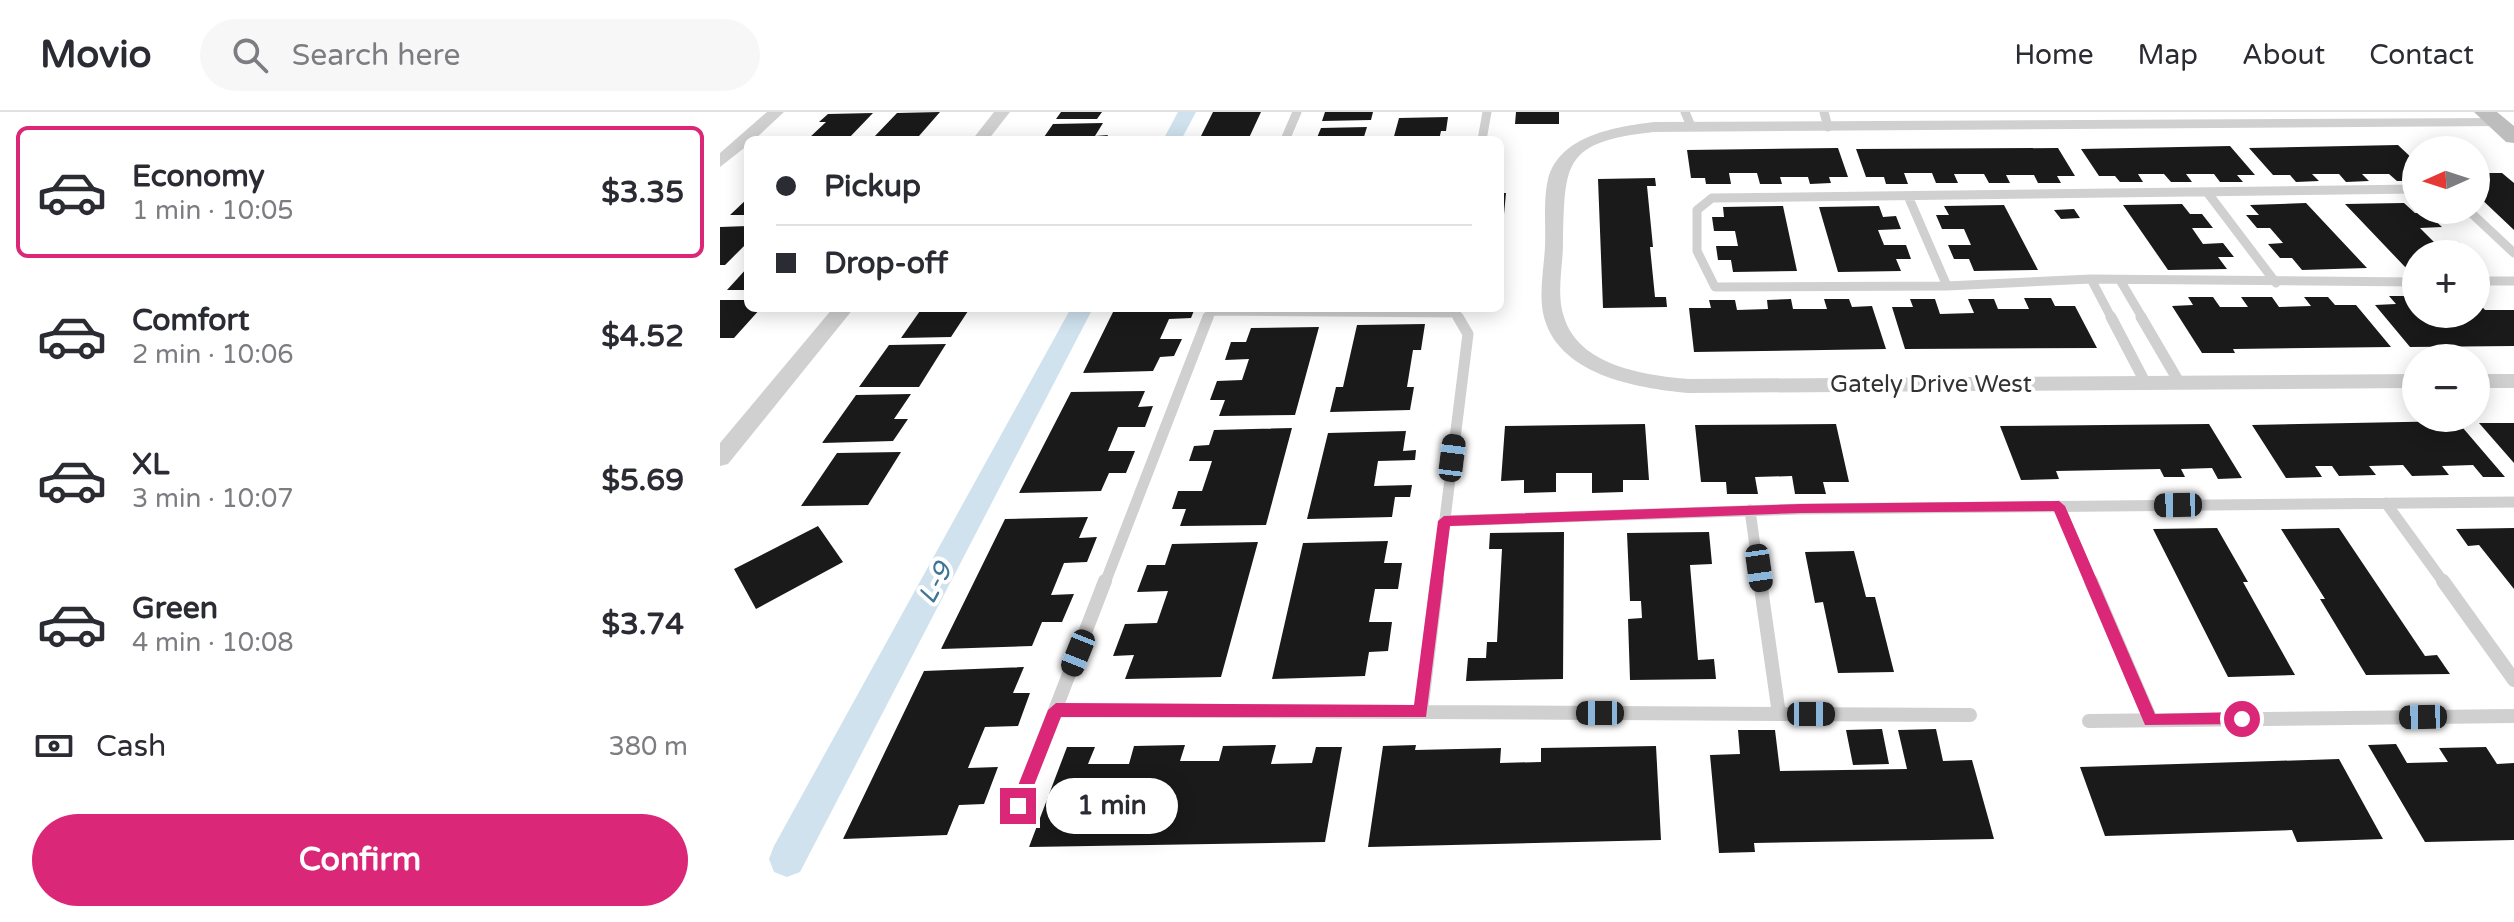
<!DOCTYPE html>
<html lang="en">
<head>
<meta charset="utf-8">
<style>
	:root { --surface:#fff; --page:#f7f7f7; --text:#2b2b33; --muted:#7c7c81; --line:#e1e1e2; --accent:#db2777 }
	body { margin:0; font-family:"Varela Round",sans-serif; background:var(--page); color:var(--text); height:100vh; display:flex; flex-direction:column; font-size:30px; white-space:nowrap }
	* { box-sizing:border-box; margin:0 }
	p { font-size:26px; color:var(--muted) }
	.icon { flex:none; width:44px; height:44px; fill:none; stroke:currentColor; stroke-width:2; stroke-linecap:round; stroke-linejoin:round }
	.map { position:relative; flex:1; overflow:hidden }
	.sheet { display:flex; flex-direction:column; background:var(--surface); width:720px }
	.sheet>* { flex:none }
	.top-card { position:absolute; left:24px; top:24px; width:760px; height:176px; border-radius:12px; box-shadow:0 4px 20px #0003; display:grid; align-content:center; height:176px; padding:0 32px; background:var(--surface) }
	.needle { width:52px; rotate:267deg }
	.buttons { position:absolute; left:1682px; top:24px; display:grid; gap:16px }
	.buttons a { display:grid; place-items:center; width:88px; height:88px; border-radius:50%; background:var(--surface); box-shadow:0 4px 20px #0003; font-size:40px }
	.end { position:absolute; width:36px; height:36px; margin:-18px; border:10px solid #db2777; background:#fff; box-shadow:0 0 0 4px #fff }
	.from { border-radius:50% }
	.bubble { position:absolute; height:56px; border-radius:28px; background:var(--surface); box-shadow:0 4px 20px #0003; font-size:26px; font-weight:800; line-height:56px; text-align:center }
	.car { position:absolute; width:24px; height:48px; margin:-24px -12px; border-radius:10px; box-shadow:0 0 6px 2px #0007; background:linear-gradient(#222 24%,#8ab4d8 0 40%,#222 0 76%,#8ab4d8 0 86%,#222 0) }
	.top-card b { display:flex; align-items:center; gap:28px; height:76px; font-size:30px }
	.top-card b+b { border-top:2px solid var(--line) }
	.top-card i { width:20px; height:20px; background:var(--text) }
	ul { padding:14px 0 0; list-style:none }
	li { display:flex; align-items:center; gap:24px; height:132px; margin:0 16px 12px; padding:0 16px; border:4px solid transparent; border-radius:12px }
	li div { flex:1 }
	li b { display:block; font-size:30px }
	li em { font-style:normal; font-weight:800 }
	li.on { border-color:var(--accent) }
	li>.icon { width:72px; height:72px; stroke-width:1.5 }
	.pay { display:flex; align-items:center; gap:20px; height:88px; padding:0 32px; font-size:30px }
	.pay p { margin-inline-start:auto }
	.cta { display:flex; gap:16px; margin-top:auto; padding:16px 32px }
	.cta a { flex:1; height:92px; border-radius:48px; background:var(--accent); color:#fff; font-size:32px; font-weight:800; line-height:92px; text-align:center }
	header { display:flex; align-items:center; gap:48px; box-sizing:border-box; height:112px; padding:0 40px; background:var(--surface); border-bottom:2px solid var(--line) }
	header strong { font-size:38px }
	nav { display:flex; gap:44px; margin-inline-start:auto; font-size:28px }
	.search { width:560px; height:72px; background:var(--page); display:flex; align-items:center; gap:20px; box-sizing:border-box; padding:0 28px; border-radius:44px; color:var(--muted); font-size:30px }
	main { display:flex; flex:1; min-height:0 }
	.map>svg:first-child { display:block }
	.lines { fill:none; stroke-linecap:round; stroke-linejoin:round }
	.canal { fill:#cfe2ee; fill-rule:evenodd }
	.building { fill:#1a1a1a }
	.lane-far2 { stroke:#d0d0d0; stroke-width:9 }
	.lane-far1 { stroke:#d0d0d0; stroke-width:11 }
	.lane { stroke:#d0d0d0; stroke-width:14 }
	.street { fill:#d0d0d0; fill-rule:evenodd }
	.secondary { fill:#bdbdbd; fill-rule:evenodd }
	.route { fill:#db2777 }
	.labels { text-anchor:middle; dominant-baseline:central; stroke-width:8; stroke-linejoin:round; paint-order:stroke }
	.street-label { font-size:24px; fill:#333; stroke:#fff }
	.water-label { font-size:26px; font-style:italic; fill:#3f7597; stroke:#fff }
</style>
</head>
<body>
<header>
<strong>Movio</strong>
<div class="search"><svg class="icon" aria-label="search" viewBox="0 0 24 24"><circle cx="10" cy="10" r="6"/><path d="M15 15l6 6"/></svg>Search here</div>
<nav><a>Home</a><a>Map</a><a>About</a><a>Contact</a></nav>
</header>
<main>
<section class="sheet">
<ul>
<li class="on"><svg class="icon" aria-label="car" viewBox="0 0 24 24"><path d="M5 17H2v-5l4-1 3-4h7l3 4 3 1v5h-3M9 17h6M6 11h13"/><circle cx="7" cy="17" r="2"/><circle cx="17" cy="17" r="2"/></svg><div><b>Economy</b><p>1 min · 10:05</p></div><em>$3.35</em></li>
<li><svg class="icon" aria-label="car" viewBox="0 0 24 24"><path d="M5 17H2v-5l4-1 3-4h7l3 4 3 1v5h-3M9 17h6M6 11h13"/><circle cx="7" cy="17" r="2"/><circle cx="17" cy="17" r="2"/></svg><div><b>Comfort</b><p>2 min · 10:06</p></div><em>$4.52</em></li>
<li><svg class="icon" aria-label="car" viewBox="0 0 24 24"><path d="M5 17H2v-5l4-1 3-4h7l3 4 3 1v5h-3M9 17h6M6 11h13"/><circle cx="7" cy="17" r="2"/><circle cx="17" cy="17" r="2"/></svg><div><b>XL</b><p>3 min · 10:07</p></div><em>$5.69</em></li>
<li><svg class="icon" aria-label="car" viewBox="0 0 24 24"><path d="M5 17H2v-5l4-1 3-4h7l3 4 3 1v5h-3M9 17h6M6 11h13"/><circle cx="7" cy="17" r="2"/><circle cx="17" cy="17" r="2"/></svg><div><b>Green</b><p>4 min · 10:08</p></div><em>$3.74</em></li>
</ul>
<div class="pay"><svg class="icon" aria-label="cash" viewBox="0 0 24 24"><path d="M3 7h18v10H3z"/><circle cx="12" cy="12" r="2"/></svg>Cash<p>380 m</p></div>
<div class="cta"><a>Confirm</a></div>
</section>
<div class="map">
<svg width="1794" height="810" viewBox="0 0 1794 810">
	<rect width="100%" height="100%" fill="#fff"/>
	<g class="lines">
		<!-- canal -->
		<path class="canal" d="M458,0H476L461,28H443Z
			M351,196H373L80,760L67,765L54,760L49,747L54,734Z"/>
	</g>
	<!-- building -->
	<path class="building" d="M220,0L199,24L154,25L177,1Z
		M341,0H382L377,7H336Z
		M493,0H541L528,28H479Z
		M605,0H653L651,8L602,9Z
		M796,0H839V12H795Z
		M153,1L128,27H88L106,10H99L108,2Z
		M728,5L726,19H721L719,28H673L679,6Z
		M383,11L375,24L388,23L385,28H322L333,12Z
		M647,15L643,28H596L601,16Z
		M1678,33L1696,50V63H1692L1696,69H1677L1669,62H1642L1649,69L1626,70L1619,62H1592L1599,69L1576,70L1570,63H1553L1529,36Z
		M1510,34L1535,63H1517L1523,70H1500L1494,62H1466L1472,70H1451L1444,62H1418L1423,70H1400L1395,64H1379L1361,37Z
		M1118,36L1128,65H1109L1111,71L1090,72L1088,65H1060L1062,72H1040L1037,61H1009L1011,72H986L985,66H971L967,38Z
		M1338,36L1355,64H1337L1341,71H1318L1314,63H1286L1290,71H1269L1264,62H1234L1238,71H1216L1212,61H1184L1188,72H1166L1164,65H1146L1136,37Z
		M1756,61H1782L1794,71V118L1756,82Z
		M935,66L936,74H927L933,135H930L935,185H946L947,195L883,196L878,67Z
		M780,81H786L783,113H780Z
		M28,86V103H10Z
		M1586,91L1647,156L1582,158L1572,146H1560L1548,132L1563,131L1550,116H1537L1526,103H1539L1530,93Z
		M1684,91L1695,101H1707L1722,115L1700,116L1715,131L1739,130L1751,142H1696V157H1687L1625,92Z
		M1462,92L1470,102H1482L1493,116H1472L1483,132L1503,131L1514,145H1498L1507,157L1448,158L1403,93Z
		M1284,93L1318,158L1254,159L1249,147H1234L1228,133H1251L1244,117H1222L1216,103H1229L1224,94Z
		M1063,94L1077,159L1013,160L1011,148H998L996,134H1018L1015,119H994L992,105H1004L1003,95Z
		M1159,94L1163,105L1176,104L1181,117L1158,118L1164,133H1186L1191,147H1176L1181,159L1118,160L1099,95Z
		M1354,97L1360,106L1341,107L1334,98Z
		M28,114V130L5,153H0V115Z
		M28,155V178H7Z
		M1669,184H1696V202H1756V188L1765,198H1794V234L1690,235L1655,193L1676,192Z
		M1468,185H1493L1500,195H1528L1521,185H1552L1559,195L1591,194L1584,185H1608L1615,193H1636L1671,235L1513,237L1515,241H1482L1452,194L1473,193Z
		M1304,186H1331L1335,194H1355L1377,236L1185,237L1172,195H1193L1190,187H1215L1220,202L1254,201L1248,187H1274L1278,197H1309Z
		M1071,187L1073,197H1107L1104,187H1129L1132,195L1152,194L1166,237L974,240L969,196H991L989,188H1015L1017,198L1048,197L1047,188Z
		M0,188H28V196H41L14,226H0Z
		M202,196H250L231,225L181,226Z
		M395,196H475L471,206L449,207L440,227H462L454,244L440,245L433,259L363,261Z
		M705,212L701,238H693L687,275H694L690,298L610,300L616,275H623L637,213Z
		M599,215L575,303L499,304L505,288H490L497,269L522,268L529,247L505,248L511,230H526L531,216Z
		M226,232L199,275H139L169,233Z
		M425,279L418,295L433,294L425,315H398L388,339H415L406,361H389L381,379L299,381L351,280Z
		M191,282L174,307H188L173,329L102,331L136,283Z
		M1737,309L1785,365H1763L1753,353L1722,354L1729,363L1692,364L1683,353L1649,354L1656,363L1619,364L1612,354H1595L1602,365L1566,366L1532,313Z
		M1759,311H1794V351Z
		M925,312L929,368H903V380L872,381V361H836V380L804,381V368L781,369L785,314Z
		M1116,312L1129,370H1103L1106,382H1075L1072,364L1035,365L1038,382H1007L1006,370H981L975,313Z
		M1489,312L1522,366L1498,367L1492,356L1461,357L1465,365H1444L1440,357L1336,359L1339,367L1301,368L1280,314Z
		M572,316L546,413L460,414L466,397H452L458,379H482L492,349H469L474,334L489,333L494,318Z
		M686,319L683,339L696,338L695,348L658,349L654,374L692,373L690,385H675L672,405L587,407L608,321Z
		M181,340L148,393L81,394L117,341Z
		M368,405L359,426L377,425L367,450L344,451L331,483L354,482L342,510H322L312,534L221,537L285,407Z
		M98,414L123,450L36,497L14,457Z
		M1497,416L1528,470H1523L1575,563L1508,565L1433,417Z
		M1619,416L1705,544L1717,543L1730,562L1646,563L1600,487H1605L1561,417Z
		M1794,416V477L1759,433L1748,434L1736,417Z
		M844,420L843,567L746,569L748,546H766L767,530H777L782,437H769L770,421Z
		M989,420L992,452L970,453L978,548L994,547L996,567L910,568L908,507L922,506L921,489H910L907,421Z
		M668,429L664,451H682L678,477H655L649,510H672L668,539L649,540L645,564L552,567L583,431Z
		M538,430L501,565L405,567L414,543L393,544L405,512L437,511L448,479L417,480L427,453H445L452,432Z
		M1134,439L1146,485H1155L1174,560L1118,561L1103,490L1095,491L1085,440Z
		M304,555L293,581H310L298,614L265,615L248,656L278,655L264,692L239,693L227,723L123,727L204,559Z
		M1162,617L1169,652L1133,653L1126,618Z
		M1216,617L1223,649L1252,648L1274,727L1034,731L1035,740L999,741L990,643L1020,642L1018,618H1055L1060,659L1187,657L1178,618Z
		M1676,632L1687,651L1728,650L1719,636L1766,635L1777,652L1794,651V728L1705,730L1648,633Z
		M465,633L460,649H499L503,634L556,633L551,652L592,651L596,635H622L605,730L309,735L347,635H375L368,652H409L414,634Z
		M696,633L695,638L781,636L780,651L821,650V636L936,634L941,728L648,735L663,634Z
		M1619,647L1663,727L1577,730L1572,718L1385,724L1360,655Z"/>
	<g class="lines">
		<!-- lane-far2 -->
		<path class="lane-far2" d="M965,0L971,14
			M1104,0L1108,15
			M565,28L577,0
			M762,28L767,0
			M1696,77L992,86L977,98V139L995,175L1227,174L1371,167L1696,170
			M1487,80L1556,171
			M1188,84L1227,174
			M1748,98L1794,141
			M1371,167L1392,207
			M1400,168L1423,207
			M1756,169H1794
			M491,199L736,201L739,207
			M488,207L492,196"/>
		<!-- lane-far1 -->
		<path class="lane-far1" d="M1391,205L1425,270
			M1421,205L1459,270
			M1666,391L1724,471
			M1339,394L1372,471
			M1030,398L1040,471
			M724,409L1081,397L1794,390
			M385,471L488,205
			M717,471L748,222L738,205"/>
		<!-- lane -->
		<path class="lane" d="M1040,469L1059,602
			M1371,469L1431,608
			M1723,469L1794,568
			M336,598L1250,603
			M701,600L717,469
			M1369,609L1794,604
			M298,694L385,469"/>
		<!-- street -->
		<path class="street" d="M47,0H64L34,28H28V33L0,55V41Z
			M274,0H290L268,28H252Z
			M1778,6L1786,11L1784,14L934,20C843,30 845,50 843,131C843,155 836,182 844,205C859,254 924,263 968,267L1696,262V276L968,281C916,276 836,263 823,201C819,179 824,156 825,134C826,112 823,89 828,67C840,23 895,15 934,10Z
			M113,196H134L8,352L0,354V331Z
			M1756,262H1794V276H1756Z"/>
		<!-- secondary -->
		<path class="secondary" d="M1754,0H1777L1794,14V31L1786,30Z"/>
	</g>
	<!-- route -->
	<path class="route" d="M1339,389L1345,394L1435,602L1522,600L1527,602V612L1425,613L1334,399L1081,401L730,414L706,605H341L304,699H292L290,694L328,598L336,591L694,593L718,409L724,404L1081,392Z"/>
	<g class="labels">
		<!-- street labels -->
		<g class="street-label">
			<text x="1211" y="272">Gately Drive West</text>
		</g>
		<!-- water labels -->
		<g class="water-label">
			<text transform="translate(215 471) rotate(-62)">L-9</text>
		</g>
	</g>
</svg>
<div class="buttons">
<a><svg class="needle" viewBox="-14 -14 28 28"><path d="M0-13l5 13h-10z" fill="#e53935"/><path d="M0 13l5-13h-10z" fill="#7c7c81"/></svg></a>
<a>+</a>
<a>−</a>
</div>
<i class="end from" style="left:1522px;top:607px"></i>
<i class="end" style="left:298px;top:694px"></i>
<div class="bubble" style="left:326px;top:666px;width:132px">1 min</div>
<i class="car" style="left:732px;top:346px;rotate:7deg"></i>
<i class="car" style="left:1458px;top:393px;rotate:269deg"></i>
<i class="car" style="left:1039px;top:456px;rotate:172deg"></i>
<i class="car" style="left:358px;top:541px;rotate:202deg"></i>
<i class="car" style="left:880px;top:601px;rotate:270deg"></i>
<i class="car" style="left:1091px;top:602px;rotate:90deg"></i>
<i class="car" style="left:1703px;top:605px;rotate:269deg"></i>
<div class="top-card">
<b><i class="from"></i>Pickup</b>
<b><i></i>Drop-off</b>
</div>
</div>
</main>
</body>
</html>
